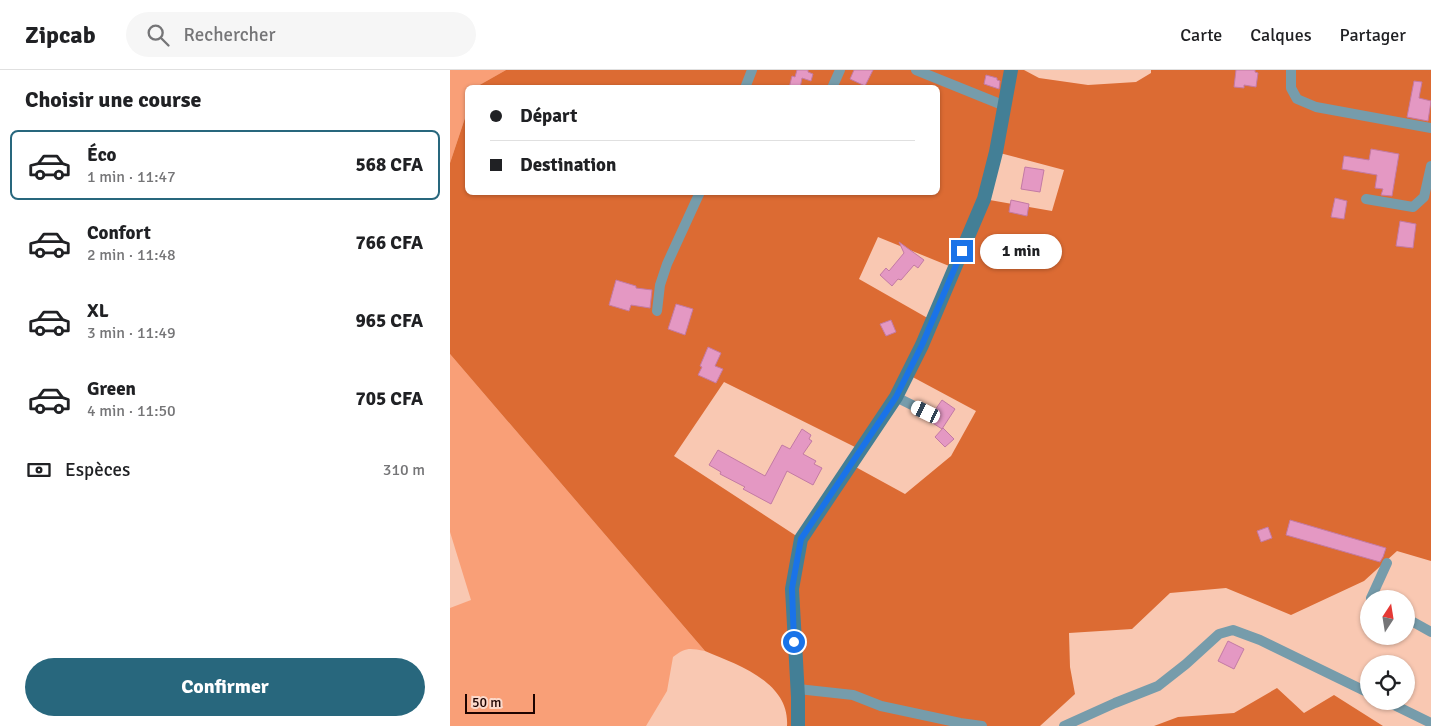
<!DOCTYPE html>
<html lang="fr">
<head>
<meta charset="utf-8">
<style>
	:root { --surface:#fff; --page:#f6f6f6; --text:#202124; --muted:#757577; --line:#e0e0e0; --accent:#28677d }
	body { margin:0; font-family:Signika,sans-serif; background:var(--page); color:var(--text); height:100vh; display:flex; flex-direction:column; font-size:19px; white-space:nowrap }
	* { box-sizing:border-box; margin:0 }
	p { font-size:16px; color:var(--muted) }
	.icon { flex:none; width:28px; height:28px; fill:none; stroke:currentColor; stroke-width:2; stroke-linecap:round; stroke-linejoin:round }
	.map { position:relative; flex:1; overflow:hidden }
	.sheet { display:flex; flex-direction:column; background:var(--surface); width:450px }
	.sheet>* { flex:none }
	.banner { position:absolute; left:15px; top:15px; width:475px; height:110px; border-radius:8px; box-shadow:0 1px 4px #0004; display:grid; align-content:center; height:110px; padding:0 25px; background:var(--surface) }
	.needle { width:32px; rotate:12deg }
	.fabs { position:absolute; left:910px; top:520px; display:grid; gap:10px }
	.fabs a { display:grid; place-items:center; width:55px; height:55px; border-radius:50%; background:var(--surface); box-shadow:0 1px 4px #0004; font-size:25px }
	.scale { position:absolute; left:15px; bottom:12px; width:70px; box-sizing:border-box; padding-left:5px; border:2px solid #1d0300; border-top:0; font-size:14px; line-height:18px; white-space:nowrap; color:#1d0300; -webkit-text-stroke:4px #fbd9cb; paint-order:stroke }
	.end { position:absolute; width:22px; height:22px; margin:-11px; border:6px solid #1a73e8; background:#fff; box-shadow:0 0 0 2px #fff }
	.from { border-radius:50% }
	.bubble { position:absolute; height:35px; border-radius:18px; background:var(--surface); box-shadow:0 1px 4px #0004; font-size:16px; font-weight:700; line-height:35px; text-align:center }
	.car { position:absolute; width:15px; height:30px; margin:-15px -8px; border-radius:6px; box-shadow:0 0 4px 1px #0007; background:linear-gradient(#fff 24%,#345 0 40%,#fff 0 76%,#345 0 86%,#fff 0) }
	.banner b { display:flex; align-items:center; gap:18px; height:48px; font-size:19px }
	.banner b+b { border-top:1px solid var(--line) }
	.banner i { width:12px; height:12px; background:var(--text) }
	ul { padding:0; list-style:none }
	li { display:flex; align-items:center; gap:15px; height:70px; margin:0 10px 8px; padding:0 15px; border:2px solid transparent; border-radius:8px }
	li div { flex:1 }
	li b { display:block; font-size:19px }
	li em { font-style:normal; font-weight:700 }
	li.on { border-color:var(--accent) }
	li>.icon { width:45px; height:45px; stroke-width:1.5 }
	h2 { padding:0 25px; font-size:22px; line-height:60px }
	.pay { display:flex; align-items:center; gap:12px; height:55px; padding:0 25px; font-size:19px }
	.pay p { margin-inline-start:auto }
	.primary-button { display:flex; gap:10px; margin-top:auto; padding:10px 25px }
	.primary-button a { flex:1; height:58px; border-radius:30px; background:var(--accent); color:#fff; font-size:20px; font-weight:700; line-height:58px; text-align:center }
	header { display:flex; align-items:center; gap:30px; box-sizing:border-box; height:70px; padding:0 25px; background:var(--surface); border-bottom:1px solid var(--line) }
	header strong { font-size:24px }
	nav { display:flex; gap:28px; margin-inline-start:auto; font-size:18px }
	.search { width:350px; height:45px; background:var(--page); display:flex; align-items:center; gap:12px; box-sizing:border-box; padding:0 18px; border-radius:28px; color:var(--muted); font-size:19px }
	main { display:flex; flex:1; min-height:0 }
	.map>svg:first-child { display:block }
	.green { fill:#f99f77 }
	.forest { fill:#dc6b33; fill-rule:evenodd }
	.building { fill:#e498c3; stroke:#c37aa4 }
	.lines { fill:none; stroke-linecap:round; stroke-linejoin:round }
	.street { stroke:#769cab; stroke-width:10 }
	.secondary { stroke:#437f96; stroke-width:14 }
	.route { stroke:#1a73e8; stroke-width:6 }
</style>
</head>
<body>
<header>
<strong>Zipcab</strong>
<div class="search"><svg class="icon" aria-label="search" viewBox="0 0 24 24"><circle cx="10" cy="10" r="6"/><path d="M15 15l6 6"/></svg>Rechercher</div>
<nav><a>Carte</a><a>Calques</a><a>Partager</a></nav>
</header>
<main>
<section class="sheet">
<h2>Choisir une course</h2>
<ul>
<li class="on"><svg class="icon" aria-label="car" viewBox="0 0 24 24"><path d="M5 17H2v-5l4-1 3-4h7l3 4 3 1v5h-3M9 17h6M6 11h13"/><circle cx="7" cy="17" r="2"/><circle cx="17" cy="17" r="2"/></svg><div><b>Éco</b><p>1 min · 11:47</p></div><em>568 CFA</em></li>
<li><svg class="icon" aria-label="car" viewBox="0 0 24 24"><path d="M5 17H2v-5l4-1 3-4h7l3 4 3 1v5h-3M9 17h6M6 11h13"/><circle cx="7" cy="17" r="2"/><circle cx="17" cy="17" r="2"/></svg><div><b>Confort</b><p>2 min · 11:48</p></div><em>766 CFA</em></li>
<li><svg class="icon" aria-label="car" viewBox="0 0 24 24"><path d="M5 17H2v-5l4-1 3-4h7l3 4 3 1v5h-3M9 17h6M6 11h13"/><circle cx="7" cy="17" r="2"/><circle cx="17" cy="17" r="2"/></svg><div><b>XL</b><p>3 min · 11:49</p></div><em>965 CFA</em></li>
<li><svg class="icon" aria-label="car" viewBox="0 0 24 24"><path d="M5 17H2v-5l4-1 3-4h7l3 4 3 1v5h-3M9 17h6M6 11h13"/><circle cx="7" cy="17" r="2"/><circle cx="17" cy="17" r="2"/></svg><div><b>Green</b><p>4 min · 11:50</p></div><em>705 CFA</em></li>
</ul>
<div class="pay"><svg class="icon" aria-label="cash" viewBox="0 0 24 24"><path d="M3 7h18v10H3z"/><circle cx="12" cy="12" r="2"/></svg>Espèces<p>310 m</p></div>
<div class="primary-button"><a>Confirmer</a></div>
</section>
<div class="map">
<svg width="981" height="656" viewBox="0 0 981 656">
	<rect width="100%" height="100%" fill="#f9c8b2"/>
	<!-- green -->
	<path class="green" d="M0,0H56L26,17L18,18L17,42L0,93Z
		M0,284L255,581C239,578 236,577 223,587L217,621L196,656H0V538L21,530L0,462Z"/>
	<!-- forest -->
	<path class="forest" d="M56,0H574L589,8L638,15L686,12L701,3V0H981V491L947,481L914,511L841,545L776,518L720,523L682,559L619,563L620,597L625,624L590,656H337C340,612 288,595 255,581L0,284V93L17,42L18,122H488V18L26,17ZM546,82L614,100L602,141L534,129ZM428,167L504,198L481,250L409,209ZM457,304L526,341L501,386L455,424L402,395L351,469L224,386L274,312L411,380Z
		M827,618L854,643L884,625L933,656H704L728,647L784,643Z"/>
	<!-- building -->
	<path class="building" d="M347,0H358V2L363,4L361,11L352,8L350,18H339L342,6L345,7Z
		M404,0H423L415,16L400,9Z
		M786,0H805V2L808,3L806,17L794,15V18L784,17Z
		M536,5L547,8V10L550,11L549,19L534,14Z
		M964,11L972,12L969,28L981,31L978,51L957,47Z
		M921,79L949,84L942,126L931,125L933,119L925,118L927,105L892,99L894,86L919,90Z
		M575,97L594,100L590,122L571,119Z
		M885,128L897,131L894,149L881,147Z
		M561,130L579,134L577,146L559,142Z
		M950,151L966,154L963,178L946,176Z
		M449,172L474,190L468,198L464,195L451,210L448,209L442,216L430,205L436,198L439,201L454,183Z
		M166,210L186,216V218L202,220L200,238L181,235L179,241L159,235Z
		M226,234L243,239L235,265L218,259Z
		M441,250L446,262L436,266L430,254Z
		M258,277L271,283L265,296L273,299L266,313L248,305L252,297L250,296Z
		M492,330L505,339L492,359L478,350Z
		M493,358L504,369L495,377L485,367Z
		M352,359L361,365L359,369L362,371L353,384L366,391L364,394L372,398L363,415L337,401L321,434L293,419L295,417L270,404L271,402L259,395L268,380L315,406L332,375L340,379Z
		M840,450L936,478L933,487L930,492L836,465Z
		M818,457L822,468L811,472L807,461Z
		M778,571L794,579L784,599L768,591Z"/>
	<g class="lines">
		<!-- street -->
		<path class="street" d="M466,0L555,36
			M841,0V18L847,29L866,37L981,58
			M295,18L302,0
			M382,18L390,0
			M916,129L963,137L974,127L981,96
			M207,241L210,215L217,194L250,122
			M446,327L476,342
			M922,529L921,528L937,493
			M956,548L981,562
			M348,619L403,625L431,636L510,653L532,656
			M936,631L981,653
			M614,656L665,633L708,616L736,594L769,564L783,560L810,570L919,623"/>
		<!-- secondary -->
		<path class="secondary" d="M348,656V627L342,519L351,469L446,327L472,275L534,129L546,82L561,0"/>
	</g>
	<g class="lines">
		<!-- route -->
		<path class="route" d="M344,572L342,518L351,469L446,327L472,275L512,181"/>
	</g>
</svg>
<div class="fabs">
<a><svg class="needle" viewBox="-14 -14 28 28"><path d="M0-13l5 13h-10z" fill="#e53935"/><path d="M0 13l5-13h-10z" fill="#757577"/></svg></a>
<a><svg class="icon" aria-label="locate" viewBox="0 0 24 24"><circle cx="12" cy="12" r="6"/><path d="M12 2v4M12 18v4M2 12h4M18 12h4"/></svg></a>
</div>
<div class="scale">50 m</div>
<i class="end from" style="left:344px;top:572px"></i>
<i class="end" style="left:512px;top:181px"></i>
<div class="bubble" style="left:530px;top:164px;width:82px">1 min</div>
<i class="car" style="left:476px;top:342px;rotate:296deg"></i>
<div class="banner">
<b><i class="from"></i>Départ</b>
<b><i></i>Destination</b>
</div>
</div>
</main>
</body>
</html>
